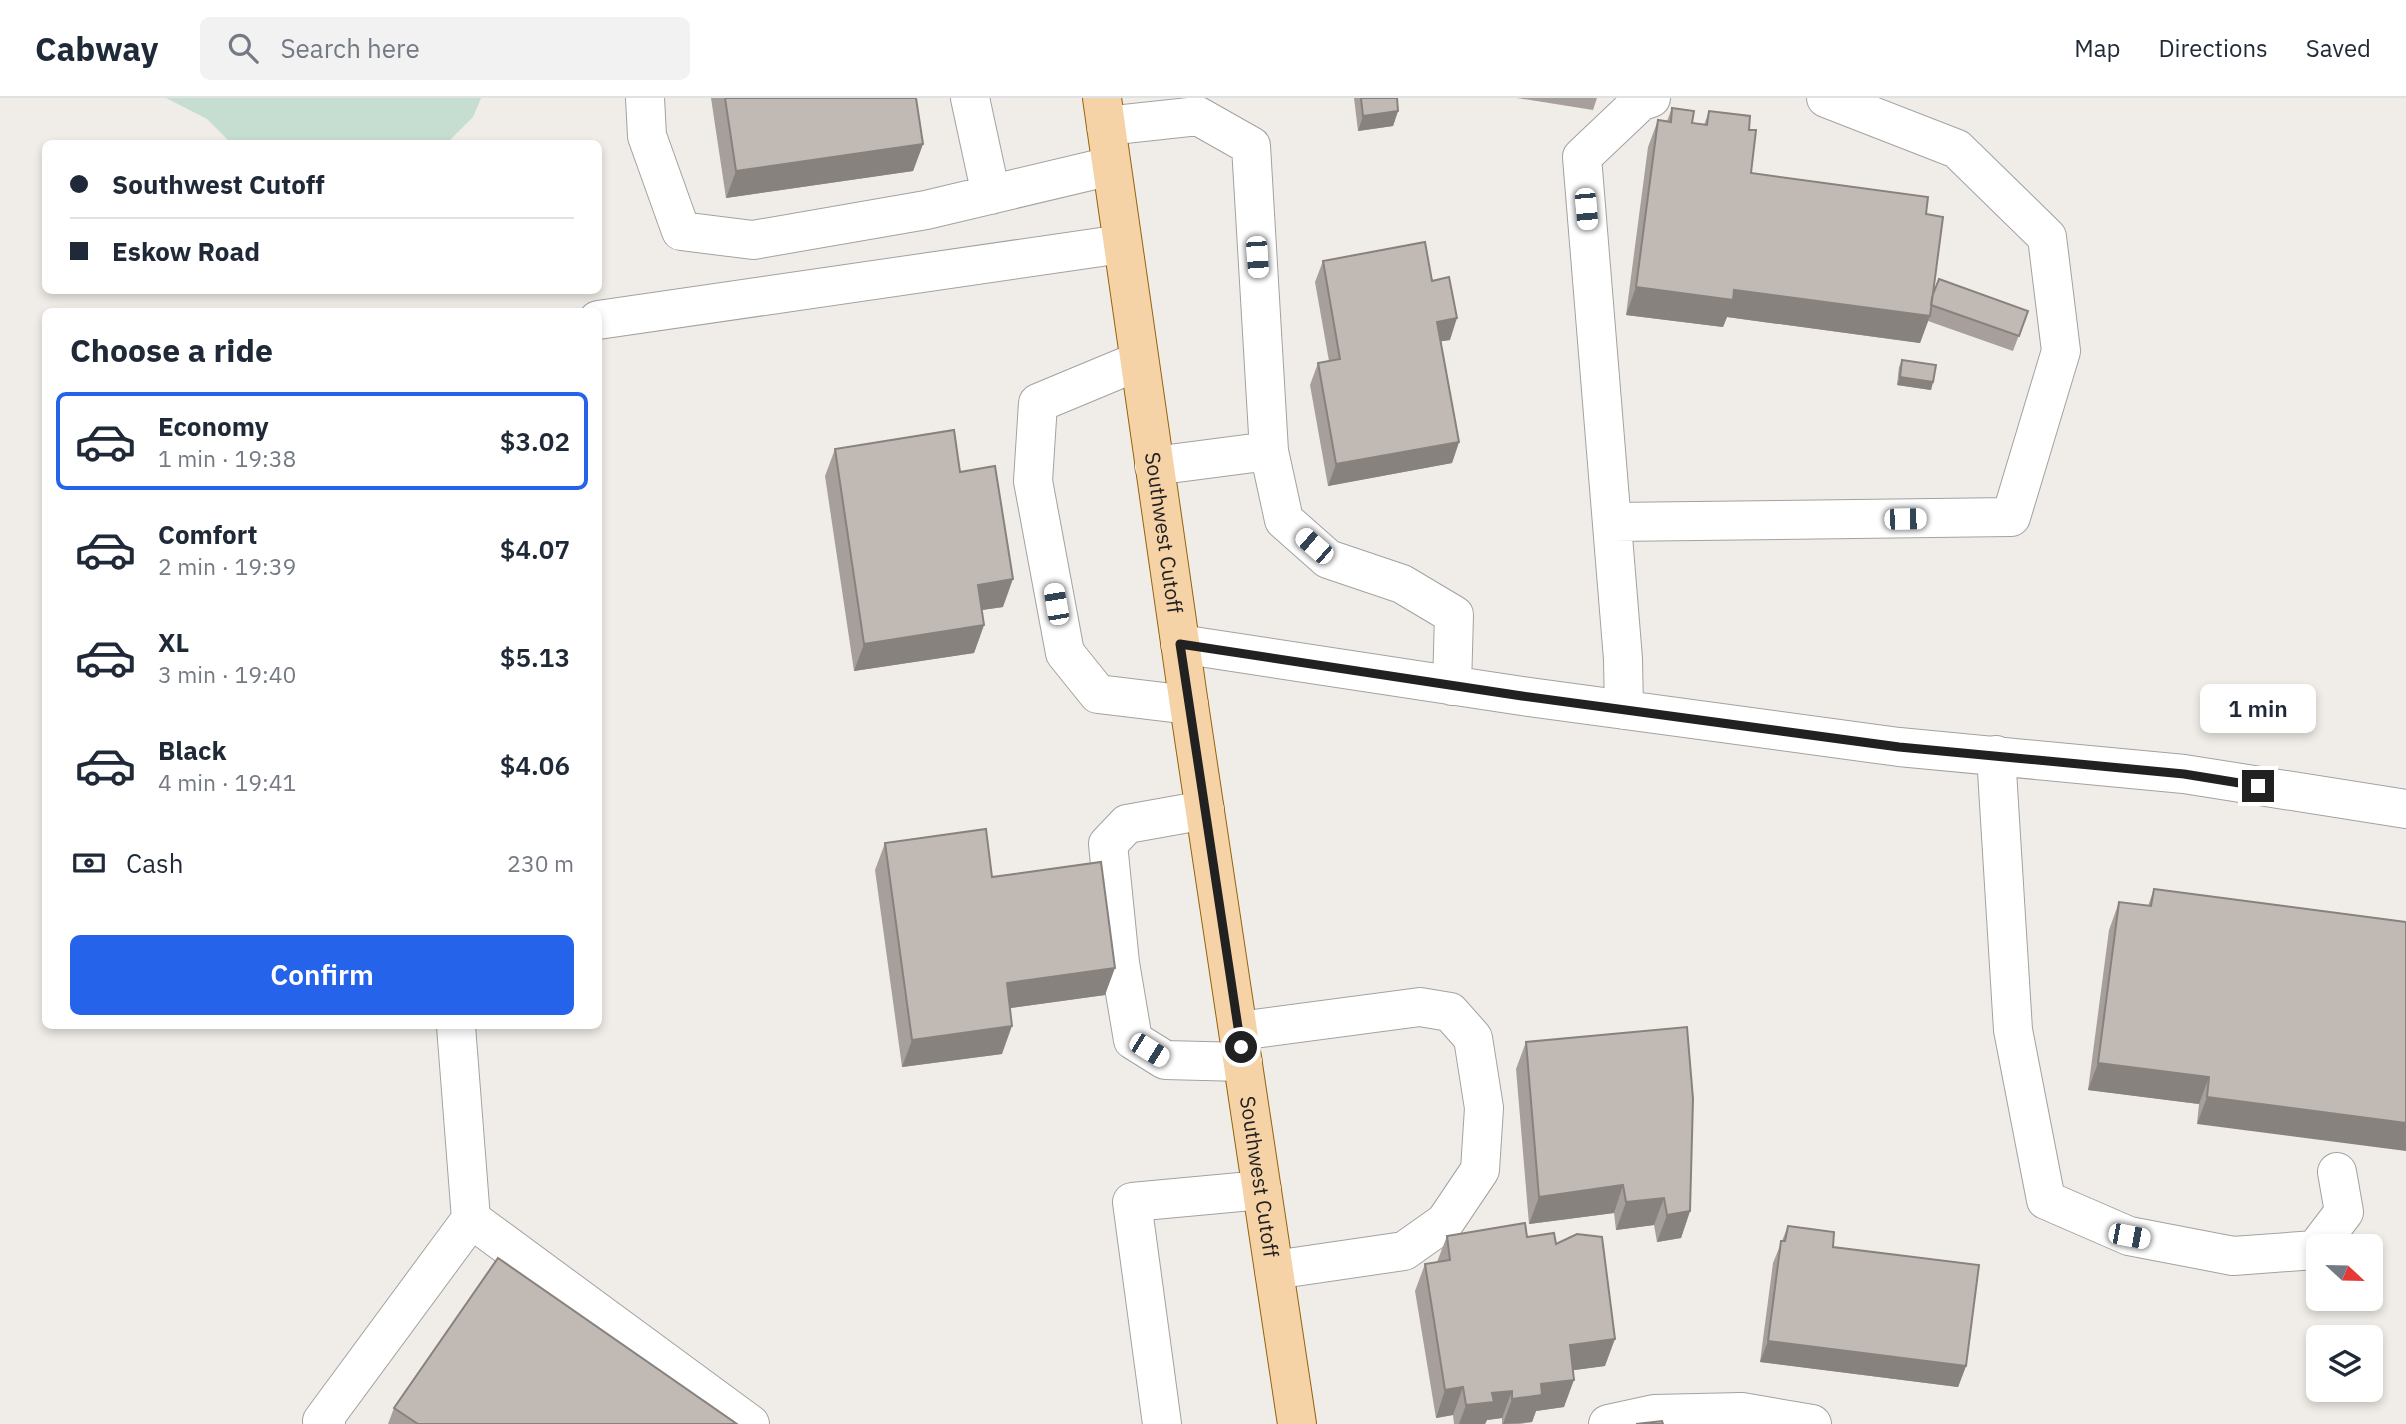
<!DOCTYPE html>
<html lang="en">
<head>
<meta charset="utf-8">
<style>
	:root { --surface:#fff; --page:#f2f2f3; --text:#1f2937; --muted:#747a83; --line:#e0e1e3; --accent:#2563eb }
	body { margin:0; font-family:"IBM Plex Sans",sans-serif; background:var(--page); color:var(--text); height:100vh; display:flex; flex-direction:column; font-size:26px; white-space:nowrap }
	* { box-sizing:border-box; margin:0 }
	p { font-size:23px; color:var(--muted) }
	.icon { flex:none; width:38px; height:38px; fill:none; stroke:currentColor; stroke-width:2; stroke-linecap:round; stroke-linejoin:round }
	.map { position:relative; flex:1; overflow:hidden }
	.sheet { position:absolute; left:42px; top:210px; width:560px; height:721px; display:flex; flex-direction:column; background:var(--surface); border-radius:10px; box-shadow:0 4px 10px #0003 }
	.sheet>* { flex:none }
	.top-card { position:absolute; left:42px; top:42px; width:560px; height:154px; border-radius:10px; box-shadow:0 4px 10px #0003; display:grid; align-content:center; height:154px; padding:0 28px; background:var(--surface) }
	.needle { width:46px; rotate:112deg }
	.buttons { position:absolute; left:2306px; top:1136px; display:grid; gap:14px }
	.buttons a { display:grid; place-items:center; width:77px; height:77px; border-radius:10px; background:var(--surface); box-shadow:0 4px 10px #0003; font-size:35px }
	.end { position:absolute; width:32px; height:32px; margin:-16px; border:9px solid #212121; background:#fff; box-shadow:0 0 0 4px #fff }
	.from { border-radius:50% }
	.bubble { position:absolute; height:49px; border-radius:10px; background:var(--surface); box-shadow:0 4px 10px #0003; font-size:23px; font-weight:600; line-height:49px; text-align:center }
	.car { position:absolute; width:21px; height:42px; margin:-21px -10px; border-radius:9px; box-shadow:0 0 5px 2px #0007; background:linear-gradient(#fff 24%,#345 0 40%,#fff 0 76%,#345 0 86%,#fff 0) }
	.top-card b { display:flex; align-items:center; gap:24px; height:66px; font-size:26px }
	.top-card b+b { border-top:2px solid var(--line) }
	.top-card i { width:18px; height:18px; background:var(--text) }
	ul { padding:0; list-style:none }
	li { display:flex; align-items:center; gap:21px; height:98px; margin:0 14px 10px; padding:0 14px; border:4px solid transparent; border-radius:10px }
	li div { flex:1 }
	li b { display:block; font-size:26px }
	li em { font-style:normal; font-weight:600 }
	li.selected { border-color:var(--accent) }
	li>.icon { width:63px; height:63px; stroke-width:1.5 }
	h2 { padding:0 28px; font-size:32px; line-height:84px }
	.pay { display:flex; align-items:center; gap:18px; height:77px; padding:0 28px; font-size:26px }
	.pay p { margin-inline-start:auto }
	.action { display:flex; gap:14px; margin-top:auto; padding:14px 28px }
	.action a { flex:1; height:80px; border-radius:10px; background:var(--accent); color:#fff; font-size:28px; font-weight:600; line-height:80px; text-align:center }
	header { display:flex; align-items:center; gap:42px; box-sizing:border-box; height:98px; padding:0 35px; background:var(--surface); border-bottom:2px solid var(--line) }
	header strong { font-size:33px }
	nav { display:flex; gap:38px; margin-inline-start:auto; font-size:24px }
	.search { width:490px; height:63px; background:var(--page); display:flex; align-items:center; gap:18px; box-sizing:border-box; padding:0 24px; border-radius:10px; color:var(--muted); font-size:26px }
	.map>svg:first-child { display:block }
	.wetland { fill:#c6ddd2 }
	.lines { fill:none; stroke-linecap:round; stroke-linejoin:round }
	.minor-casing { stroke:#a2a2a2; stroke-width:40 }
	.major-casing { stroke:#94630a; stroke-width:40 }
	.minor { stroke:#fff; stroke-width:38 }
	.major { stroke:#f6d2a7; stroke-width:38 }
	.wall { fill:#a69f9b }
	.shaded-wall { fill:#87827e }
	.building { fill:#c1b9b4; stroke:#87827e; stroke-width:2 }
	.route { stroke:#212121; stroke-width:9 }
	.labels { text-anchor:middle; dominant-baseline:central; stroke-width:5; stroke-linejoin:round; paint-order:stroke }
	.street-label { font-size:21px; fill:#212121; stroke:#fff }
</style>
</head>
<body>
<header>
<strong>Cabway</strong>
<div class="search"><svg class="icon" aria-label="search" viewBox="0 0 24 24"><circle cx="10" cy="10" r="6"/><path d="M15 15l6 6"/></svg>Search here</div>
<nav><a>Map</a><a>Directions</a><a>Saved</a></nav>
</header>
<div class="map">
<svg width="2406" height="1326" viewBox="0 0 2406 1326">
	<rect width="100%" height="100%" fill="#f0ede8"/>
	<!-- wetland -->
	<path class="wetland" d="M166,0H481L473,19L447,45L232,46L207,21Z"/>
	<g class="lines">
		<!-- minor casing -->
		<g class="minor-casing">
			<path id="minor" d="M645,0L647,38L681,133L753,142L926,112L1111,68
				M970,0L991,97
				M1106,28L1198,18L1251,48L1269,353L1284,422L1328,461L1402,486L1454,517L1452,588
				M598,222L1122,146
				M1139,263L1038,305L1033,383L1065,555L1098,596L1189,607
				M1154,368L1269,353
				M1612,424L2011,419L2061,253L2047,139L1957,51L1826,0
				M1180,546L1522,598L1899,649L2184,676L2406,711
				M1624,612L1623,561L1582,59L1640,4L1651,0
				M1996,657L2013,932L2046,1102L2129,1138L2233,1158L2315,1152L2344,1114L2337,1074
				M1205,712L1127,726L1108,746L1120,865L1133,942L1165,962L1243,964
				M1239,933L1420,909L1450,914L1473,940L1484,1010L1480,1072L1445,1124L1404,1153L1274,1172
				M471,1121L750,1326
				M326,1326L322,1323L471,1121L456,928
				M1162,1326L1132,1104L1262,1092
				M1608,1326L1654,1316L1742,1314L1812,1326"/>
		</g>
		<!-- major casing -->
		<g class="major-casing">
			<g id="major">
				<path id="s1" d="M1102,0L1189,607L1297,1326"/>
			</g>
		</g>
		<!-- minor -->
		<use href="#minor" class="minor"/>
		<!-- major -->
		<use href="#major" class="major"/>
	</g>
	<!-- wall -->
	<path class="wall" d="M711,0H916L923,46L913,73L726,100Z
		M1354,0H1397L1398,13L1393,28L1358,33Z
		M1517,0H1597L1593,12Z
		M1672,10L1692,25L1704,27L1709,13L1749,32L1751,75L1926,116L1932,199L2028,213L2013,253L1928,223L1920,245L1727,219L1723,229L1626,217L1648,49L1658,22L1667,23Z
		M1323,163L1432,183L1450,242L1441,243L1459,344L1452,365L1328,388L1310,287L1318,265L1329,263L1315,184Z
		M1902,262L1933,284L1931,292L1897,287L1899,269Z
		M835,351L960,374L1003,509L982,512L984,527L974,555L854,573L825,378Z
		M885,745L992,779L1105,897L1010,910L1002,956L902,969L875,772Z
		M2154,791L2406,824L2197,1026L2199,1006L2088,992L2109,832L2119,804L2148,808Z
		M1526,944L1690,1113L1681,1140L1657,1144L1654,1127L1616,1132L1614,1115L1529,1126L1516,971Z
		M1788,1128L1833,1149L1966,1268L1958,1289L1760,1264L1773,1165Z
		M1447,1138L1527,1139L1556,1146L1605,1268L1573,1272L1564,1309L1536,1313L1532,1324L1520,1326H1502V1320L1487,1322L1485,1326H1454L1453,1317L1436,1320L1415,1193L1425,1166L1437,1164Z
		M394,1310L737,1326H388Z"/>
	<!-- shaded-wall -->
	<path class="shaded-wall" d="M1398,13L1393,28L1358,33L1363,18Z
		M923,46L913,73L726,100L736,73Z
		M1636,189L1734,192L1930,218L1920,245L1727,219L1723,229L1626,217Z
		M1457,220L1450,242L1430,245L1437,224Z
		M1900,279L1933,284L1931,292L1897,287Z
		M1459,344L1452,365L1328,388L1336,366Z
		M1013,481L1003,509L968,514L978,487Z
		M984,527L974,555L854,573L864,546Z
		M1115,870L1105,897L997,912L1007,885Z
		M1012,928L1002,956L902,969L912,942Z
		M2098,965L2209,979L2199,1006L2088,992Z
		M2207,999L2406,1025V1053L2197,1026Z
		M1623,1087L1614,1115L1529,1126L1539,1099Z
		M1664,1100L1654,1127L1616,1132L1626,1104Z
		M1690,1113L1681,1140L1657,1144L1667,1117Z
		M1615,1241L1605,1268L1560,1274L1570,1247Z
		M1768,1243L1966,1268L1958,1289L1760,1264Z
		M1574,1282L1564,1309L1536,1313L1532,1324L1503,1326L1512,1301L1541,1286Z
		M1463,1289L1453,1317L1436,1320L1445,1292Z
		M1512,1293L1502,1320L1487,1322L1485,1326H1459L1466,1307L1492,1295Z"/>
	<!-- building -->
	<path class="building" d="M725,0H916L923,46L736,73Z
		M1361,0H1397L1398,13L1363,18Z
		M1672,10L1694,13L1692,25L1707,27L1709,13L1750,18L1749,32H1756L1751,75L1928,99L1926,116L1943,119L1930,218L1734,192L1733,202L1636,189L1658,22L1671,24Z
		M1425,144L1432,183L1449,179L1457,220L1437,224L1459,344L1336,366L1318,265L1340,261L1323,163Z
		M1939,181L2028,213L2019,238L1931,207L1932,199Z
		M1902,262L1936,267L1933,284L1900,279Z
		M954,332L960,374L995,368L1013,481L978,487L984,527L864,546L835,351Z
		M986,731L992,779L1101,764L1115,870L1007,885L1012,928L912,942L885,745Z
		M2154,791L2406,824V1025L2207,999L2209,979L2098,965L2119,804L2151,808Z
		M1687,929L1693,1001L1690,1113L1667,1117L1664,1100L1626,1104L1623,1087L1539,1099L1526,944Z
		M1525,1125L1527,1139L1554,1135L1556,1146L1577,1136L1602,1139L1615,1241L1570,1247L1574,1282L1541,1286L1542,1297L1512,1301V1293L1492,1295L1494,1304L1466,1307L1463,1289L1445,1292L1425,1166L1450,1162L1447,1138Z
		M1788,1128L1834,1134L1833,1149L1979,1167L1966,1268L1768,1243L1781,1143H1785Z
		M498,1160L737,1326H418L394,1310Z
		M1662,1323L1663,1326H1636Z"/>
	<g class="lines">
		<!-- route -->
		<path class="route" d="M1241,949L1180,546L1522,598L1899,649L2184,676L2258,688"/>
	</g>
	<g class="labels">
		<!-- street labels -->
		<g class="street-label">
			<text stroke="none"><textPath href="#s1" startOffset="439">Southwest Cutoff</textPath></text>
			<text stroke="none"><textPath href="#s1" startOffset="1090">Southwest Cutoff</textPath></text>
		</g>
	</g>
</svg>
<div class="buttons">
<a><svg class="needle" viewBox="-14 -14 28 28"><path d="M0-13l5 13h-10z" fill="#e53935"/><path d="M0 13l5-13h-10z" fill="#747a83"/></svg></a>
<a><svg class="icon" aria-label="layers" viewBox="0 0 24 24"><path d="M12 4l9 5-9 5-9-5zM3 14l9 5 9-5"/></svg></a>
</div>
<i class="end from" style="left:1241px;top:949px"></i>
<i class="end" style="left:2258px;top:688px"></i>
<div class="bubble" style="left:2200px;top:586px;width:116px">1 min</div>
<i class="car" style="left:1586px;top:111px;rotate:175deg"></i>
<i class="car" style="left:1257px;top:159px;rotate:176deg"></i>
<i class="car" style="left:1905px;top:421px;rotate:89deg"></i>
<i class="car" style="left:1314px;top:448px;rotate:311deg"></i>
<i class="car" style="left:1056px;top:506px;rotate:350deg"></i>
<i class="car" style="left:1149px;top:952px;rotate:122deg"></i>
<i class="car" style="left:2129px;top:1138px;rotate:101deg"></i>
<div class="top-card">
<b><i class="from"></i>Southwest Cutoff</b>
<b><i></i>Eskow Road</b>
</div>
<section class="sheet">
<h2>Choose a ride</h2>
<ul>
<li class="selected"><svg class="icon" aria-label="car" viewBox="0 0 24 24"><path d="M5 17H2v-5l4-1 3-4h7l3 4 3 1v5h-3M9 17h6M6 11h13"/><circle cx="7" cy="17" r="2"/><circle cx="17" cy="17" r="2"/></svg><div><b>Economy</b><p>1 min · 19:38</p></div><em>$3.02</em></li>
<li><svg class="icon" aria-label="car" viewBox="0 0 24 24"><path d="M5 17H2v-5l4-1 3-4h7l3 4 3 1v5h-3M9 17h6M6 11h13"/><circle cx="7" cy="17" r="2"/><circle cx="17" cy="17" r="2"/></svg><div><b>Comfort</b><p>2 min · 19:39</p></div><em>$4.07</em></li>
<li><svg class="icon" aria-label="car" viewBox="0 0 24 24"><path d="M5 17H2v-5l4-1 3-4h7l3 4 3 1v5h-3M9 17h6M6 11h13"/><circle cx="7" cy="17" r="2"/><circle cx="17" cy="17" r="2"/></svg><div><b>XL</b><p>3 min · 19:40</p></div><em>$5.13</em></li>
<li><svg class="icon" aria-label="car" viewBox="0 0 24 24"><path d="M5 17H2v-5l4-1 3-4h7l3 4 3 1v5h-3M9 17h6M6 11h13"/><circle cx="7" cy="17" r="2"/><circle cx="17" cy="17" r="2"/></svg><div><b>Black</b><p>4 min · 19:41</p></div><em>$4.06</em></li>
</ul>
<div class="pay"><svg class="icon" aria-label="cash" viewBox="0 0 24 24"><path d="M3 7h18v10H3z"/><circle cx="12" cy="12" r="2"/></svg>Cash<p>230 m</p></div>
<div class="action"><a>Confirm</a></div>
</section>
</div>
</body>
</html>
